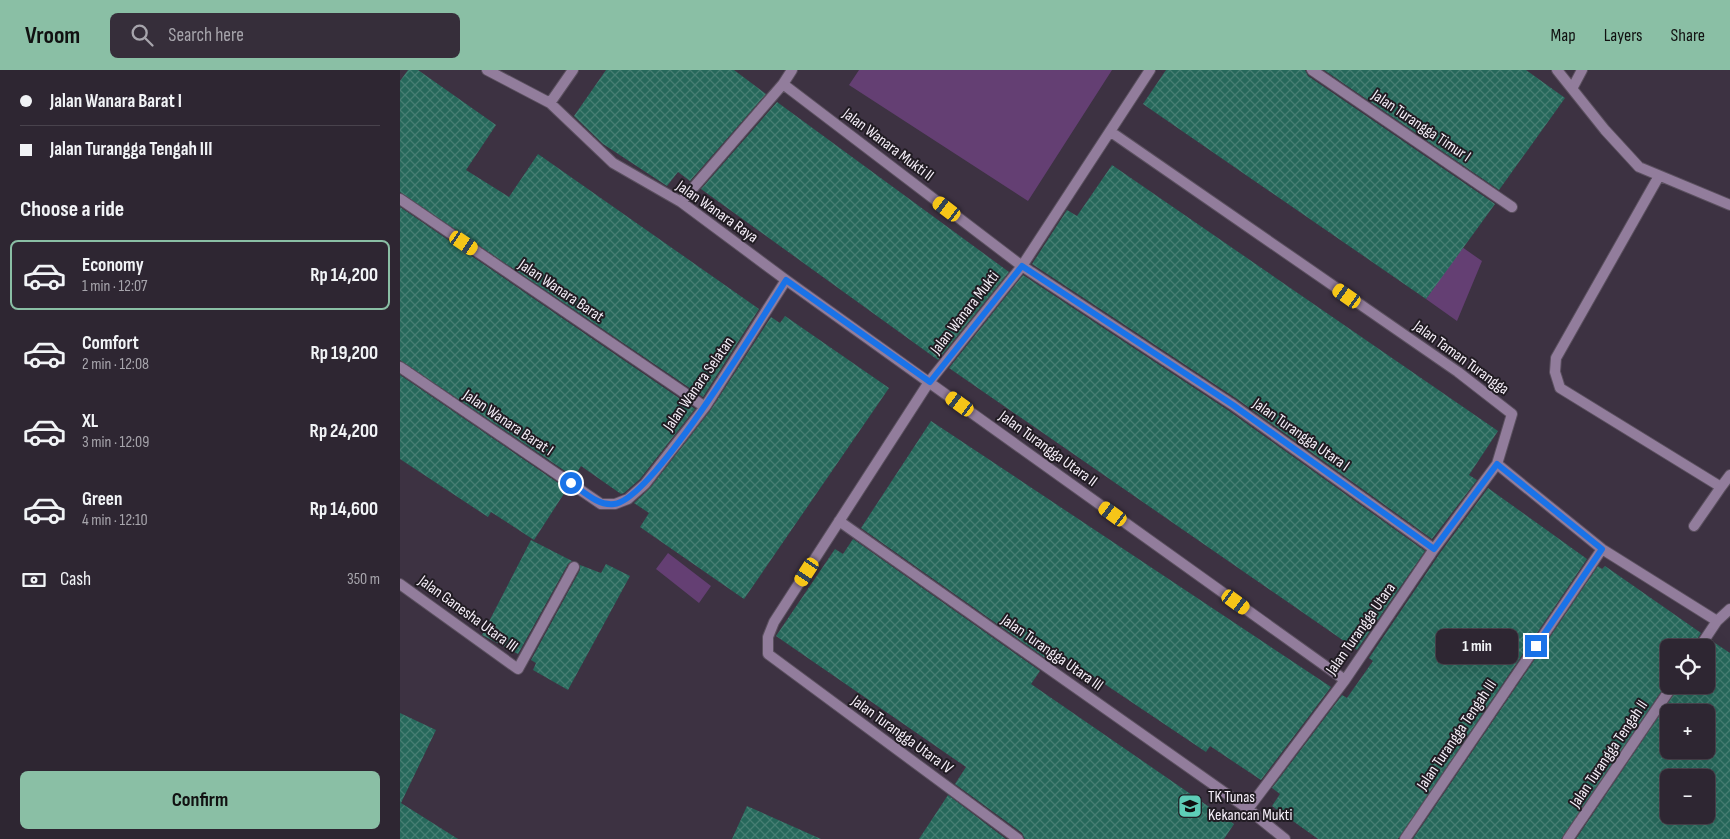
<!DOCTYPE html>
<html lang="en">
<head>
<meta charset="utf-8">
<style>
	:root { --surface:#2e2632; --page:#362e3a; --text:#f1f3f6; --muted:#a7a5ac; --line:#49434d; --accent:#8abfa5 }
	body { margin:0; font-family:"Sofia Sans Condensed",sans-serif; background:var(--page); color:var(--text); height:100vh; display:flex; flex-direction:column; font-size:19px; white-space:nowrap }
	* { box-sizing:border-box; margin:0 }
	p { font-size:16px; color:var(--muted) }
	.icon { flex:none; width:28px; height:28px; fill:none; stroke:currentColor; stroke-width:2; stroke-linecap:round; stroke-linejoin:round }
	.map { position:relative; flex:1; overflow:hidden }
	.drawer { display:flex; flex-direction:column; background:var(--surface); width:400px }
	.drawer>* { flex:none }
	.hud { display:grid; align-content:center; height:110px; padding:0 20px; background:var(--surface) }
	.fabs { position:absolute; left:1260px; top:569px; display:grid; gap:10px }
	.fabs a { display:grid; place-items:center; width:55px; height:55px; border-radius:8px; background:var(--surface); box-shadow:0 5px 20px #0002,0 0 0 1px var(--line); font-size:25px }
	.end { position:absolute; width:22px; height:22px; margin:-11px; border:6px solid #1a73e8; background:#fff; box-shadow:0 0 0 2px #fff }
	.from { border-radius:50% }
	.bubble { position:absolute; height:35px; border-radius:8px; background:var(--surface); box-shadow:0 5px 20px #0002,0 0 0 1px var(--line); font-size:16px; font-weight:700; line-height:35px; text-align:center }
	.car { position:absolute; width:15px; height:30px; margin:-15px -8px; border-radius:6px; box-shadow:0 0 4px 1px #0007; background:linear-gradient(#f5c518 24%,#345 0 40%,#f5c518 0 76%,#345 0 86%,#f5c518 0) }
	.hud b { display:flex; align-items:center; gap:18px; height:48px; font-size:19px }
	.hud b+b { border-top:1px solid var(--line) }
	.hud i { width:12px; height:12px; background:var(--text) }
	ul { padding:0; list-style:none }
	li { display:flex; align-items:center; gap:15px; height:70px; margin:0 10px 8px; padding:0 10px; border:2px solid transparent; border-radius:8px }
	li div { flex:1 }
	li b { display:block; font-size:19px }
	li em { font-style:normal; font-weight:700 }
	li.on { border-color:var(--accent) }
	li>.icon { width:45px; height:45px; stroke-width:1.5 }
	h2 { padding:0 20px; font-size:22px; line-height:60px }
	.pay { display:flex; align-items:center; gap:12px; height:55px; padding:0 20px; font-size:19px }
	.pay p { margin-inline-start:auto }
	.primary-button { display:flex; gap:10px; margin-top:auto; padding:10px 20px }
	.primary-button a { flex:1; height:58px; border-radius:8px; background:var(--accent); color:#111; font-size:20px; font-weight:700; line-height:58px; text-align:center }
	header { display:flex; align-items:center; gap:30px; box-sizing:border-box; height:70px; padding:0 25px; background:var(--accent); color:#111 }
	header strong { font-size:24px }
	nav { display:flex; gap:28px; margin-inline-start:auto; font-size:18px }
	.search { width:350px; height:45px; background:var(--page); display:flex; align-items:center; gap:12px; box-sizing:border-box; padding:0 18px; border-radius:8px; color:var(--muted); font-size:19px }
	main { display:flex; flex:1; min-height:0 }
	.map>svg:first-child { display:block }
	.park { fill:#643f73 }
	.building { fill:url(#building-cross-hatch); fill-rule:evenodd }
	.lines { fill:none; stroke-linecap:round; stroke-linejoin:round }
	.street-casing { stroke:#5b505f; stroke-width:12 }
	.street { stroke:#927d9c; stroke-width:10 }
	.route { stroke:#1a73e8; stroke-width:6 }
	.labels { text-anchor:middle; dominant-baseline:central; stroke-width:4; stroke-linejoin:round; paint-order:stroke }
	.street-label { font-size:16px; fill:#f6eff9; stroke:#211c23 }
	.poi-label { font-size:16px; fill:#f6eff9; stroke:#211c23; text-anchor:start }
</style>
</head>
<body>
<header>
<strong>Vroom</strong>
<div class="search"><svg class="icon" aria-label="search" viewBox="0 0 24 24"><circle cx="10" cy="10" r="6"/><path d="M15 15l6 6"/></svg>Search here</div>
<nav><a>Map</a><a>Layers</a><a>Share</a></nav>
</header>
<main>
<section class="drawer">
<div class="hud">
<b><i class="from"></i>Jalan Wanara Barat I</b>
<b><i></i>Jalan Turangga Tengah III</b>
</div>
<h2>Choose a ride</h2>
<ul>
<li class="on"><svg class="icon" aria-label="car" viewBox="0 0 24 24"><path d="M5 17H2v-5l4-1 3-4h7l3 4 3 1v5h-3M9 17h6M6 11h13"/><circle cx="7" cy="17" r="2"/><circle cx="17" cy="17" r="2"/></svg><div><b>Economy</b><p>1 min · 12:07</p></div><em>Rp 14,200</em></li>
<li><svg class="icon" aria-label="car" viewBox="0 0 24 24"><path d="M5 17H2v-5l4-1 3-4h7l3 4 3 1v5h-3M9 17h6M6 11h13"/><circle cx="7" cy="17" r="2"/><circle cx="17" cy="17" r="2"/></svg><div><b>Comfort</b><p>2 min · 12:08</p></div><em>Rp 19,200</em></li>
<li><svg class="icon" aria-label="car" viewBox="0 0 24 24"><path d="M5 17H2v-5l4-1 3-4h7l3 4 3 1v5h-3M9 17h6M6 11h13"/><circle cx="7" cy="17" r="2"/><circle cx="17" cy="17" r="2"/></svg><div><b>XL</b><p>3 min · 12:09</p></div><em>Rp 24,200</em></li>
<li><svg class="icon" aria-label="car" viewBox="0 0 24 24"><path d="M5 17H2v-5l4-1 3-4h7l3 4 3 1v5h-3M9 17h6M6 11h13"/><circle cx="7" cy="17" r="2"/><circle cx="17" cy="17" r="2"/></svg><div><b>Green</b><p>4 min · 12:10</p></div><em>Rp 14,600</em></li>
</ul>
<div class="pay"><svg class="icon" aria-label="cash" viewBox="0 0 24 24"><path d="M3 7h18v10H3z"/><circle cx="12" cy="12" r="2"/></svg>Cash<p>350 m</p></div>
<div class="primary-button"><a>Confirm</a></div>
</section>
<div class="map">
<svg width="1330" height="769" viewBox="0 0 1330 769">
	<defs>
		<pattern id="building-cross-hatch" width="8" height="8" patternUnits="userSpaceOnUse" patternTransform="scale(1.25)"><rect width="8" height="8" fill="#26685b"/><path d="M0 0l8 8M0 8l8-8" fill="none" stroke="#467e73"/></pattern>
	</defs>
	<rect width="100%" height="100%" fill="#3d3242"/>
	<!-- park -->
	<path class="park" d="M459,0H712L628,131L449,15Z
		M1062,177L1082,191L1057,251L1026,229Z
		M268,483L311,516L299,533L256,499Z"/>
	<!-- building -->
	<path class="building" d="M8,0H18L96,55L66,100L109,127L138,84L359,239L303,327L0,122V11Z
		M206,0H334L366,24L290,111L278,102L267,116L203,74L174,46Z
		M766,0H905L908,6L1095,134L1026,229L743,34Z
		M924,0H1126L1165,28L1099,120Z
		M377,32L609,202L538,290L301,119Z
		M712,95L1098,361L1069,405L1077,410L1032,469L837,329L632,194L667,140L677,146Z
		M0,137L295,339L240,409L224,423L221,424L181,396L174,407L0,290Z
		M623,205L829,341L1025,481L957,580L549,298Z
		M385,246L489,318L344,529L240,457L249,443L234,433L250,418L310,341L371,247L380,253Z
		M0,305L167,419L134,470L91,442L88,447L0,389Z
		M531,351L931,617L861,710L810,676L806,682L654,580L648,590L461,458Z
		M1088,418L1187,489L998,769H918L872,736L880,724L872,718L942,625L947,628L973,591L969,588L1040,483Z
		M453,469L640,601L631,614L834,754L824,769H625L622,763L555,714L566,697L376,566L435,479L443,484Z
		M131,470L172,491L168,494L118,584L82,565Z
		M206,494L230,506L168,620L133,600L136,593L131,590L180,500V495L201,503Z
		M1198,496L1202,499L1205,496L1301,563L1292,578H1269V610L1161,769H1013Z
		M1312,571L1330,583V769H1176L1280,615H1306V580ZM1269,642H1306V680H1269ZM1269,708H1306V745H1269Z
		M0,643L36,660L1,733L58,769H0Z
		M548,725L606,769H519Z
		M347,736L421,769H332Z"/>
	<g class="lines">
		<!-- street casing -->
		<g class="street-casing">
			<path id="street" d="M87,0L150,33L213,93L281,132L386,210L945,610
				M912,0L1112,137
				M1157,0L1205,60L1239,97L1330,135
				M383,14L622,196L833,335L1034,479
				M1173,17L1182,0
				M150,33L173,0
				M711,62L1058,302L1112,344L1097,394L1034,479L945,610L848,739
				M1259,106L1156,288L1155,302L1160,318L1321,417L1330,405
				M0,129L305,337
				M281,132L383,14L392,0
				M0,297L201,434H215L228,429L245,414L305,337L386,210
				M1097,394L1202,479L1317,551L1330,539
				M439,451L848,739L885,769
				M1294,456L1321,417
				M0,514L118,599L174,497
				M1299,578L1317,551
				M618,769L368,584V567L374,552L529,312L622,196L750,0
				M1005,769L1202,479
				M1168,769L1273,615"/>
		</g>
		<!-- street -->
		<use href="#street" class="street"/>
	</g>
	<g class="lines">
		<!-- route -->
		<path class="route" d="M171,413C184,422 198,436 214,434C253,430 361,249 386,210L530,312L622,196L833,335L1034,479L1097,394L1202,479L1136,576"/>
	</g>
	<!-- icons -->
	<defs>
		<g id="school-square" transform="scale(1.25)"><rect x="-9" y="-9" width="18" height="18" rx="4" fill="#5eceb8" stroke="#211c23"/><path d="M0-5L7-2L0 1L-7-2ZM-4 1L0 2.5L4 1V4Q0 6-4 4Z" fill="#111"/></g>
	</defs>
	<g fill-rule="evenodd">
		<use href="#school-square" x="790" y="736"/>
	</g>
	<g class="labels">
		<!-- street labels -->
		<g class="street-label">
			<text transform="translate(1021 56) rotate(34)">Jalan Turangga Timur I</text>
			<text transform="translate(488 75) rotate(37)">Jalan Wanara Mukti II</text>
			<text transform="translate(317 142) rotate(35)">Jalan Wanara Raya</text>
			<text transform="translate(161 221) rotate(34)">Jalan Wanara Barat</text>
			<text transform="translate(565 243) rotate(-52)">Jalan Wanara Mukti</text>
			<text transform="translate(1061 288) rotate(36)">Jalan Taman Turangga</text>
			<text transform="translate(299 314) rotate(-55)">Jalan Wanara Selatan</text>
			<text transform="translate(108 353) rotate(34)">Jalan Wanara Barat I</text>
			<text transform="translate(901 365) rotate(35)">Jalan Turangga Utara I</text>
			<text transform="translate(648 379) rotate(36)">Jalan Turangga Utara II</text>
			<text transform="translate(68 544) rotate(36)">Jalan Ganesha Utara III</text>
			<text transform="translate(961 559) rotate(-55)">Jalan Turangga Utara</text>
			<text transform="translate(652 583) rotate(35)">Jalan Turangga Utara III</text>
			<text transform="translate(502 665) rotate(36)">Jalan Turangga Utara IV</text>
			<text transform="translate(1057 665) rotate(-56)">Jalan Turangga Tengah III</text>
			<text transform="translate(1209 684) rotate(-56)">Jalan Turangga Tengah II</text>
		</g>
		<!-- poi labels -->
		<g class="poi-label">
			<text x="808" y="727">TK Tunas<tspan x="808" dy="18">Kekancan Mukti</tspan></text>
		</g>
	</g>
</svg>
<div class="fabs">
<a><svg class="icon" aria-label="locate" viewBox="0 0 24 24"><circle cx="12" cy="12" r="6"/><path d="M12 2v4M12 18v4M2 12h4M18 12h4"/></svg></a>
<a>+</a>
<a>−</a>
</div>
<i class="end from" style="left:171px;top:413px"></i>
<i class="end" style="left:1136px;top:576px"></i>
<div class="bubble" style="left:1036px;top:559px;width:82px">1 min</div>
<i class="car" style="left:547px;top:139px;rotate:307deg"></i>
<i class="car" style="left:64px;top:173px;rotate:124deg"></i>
<i class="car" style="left:947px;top:226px;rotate:305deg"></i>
<i class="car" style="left:560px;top:334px;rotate:306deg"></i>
<i class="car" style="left:713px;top:444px;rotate:306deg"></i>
<i class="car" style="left:407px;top:502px;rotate:213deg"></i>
<i class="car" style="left:836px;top:532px;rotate:126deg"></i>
</div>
</main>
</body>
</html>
